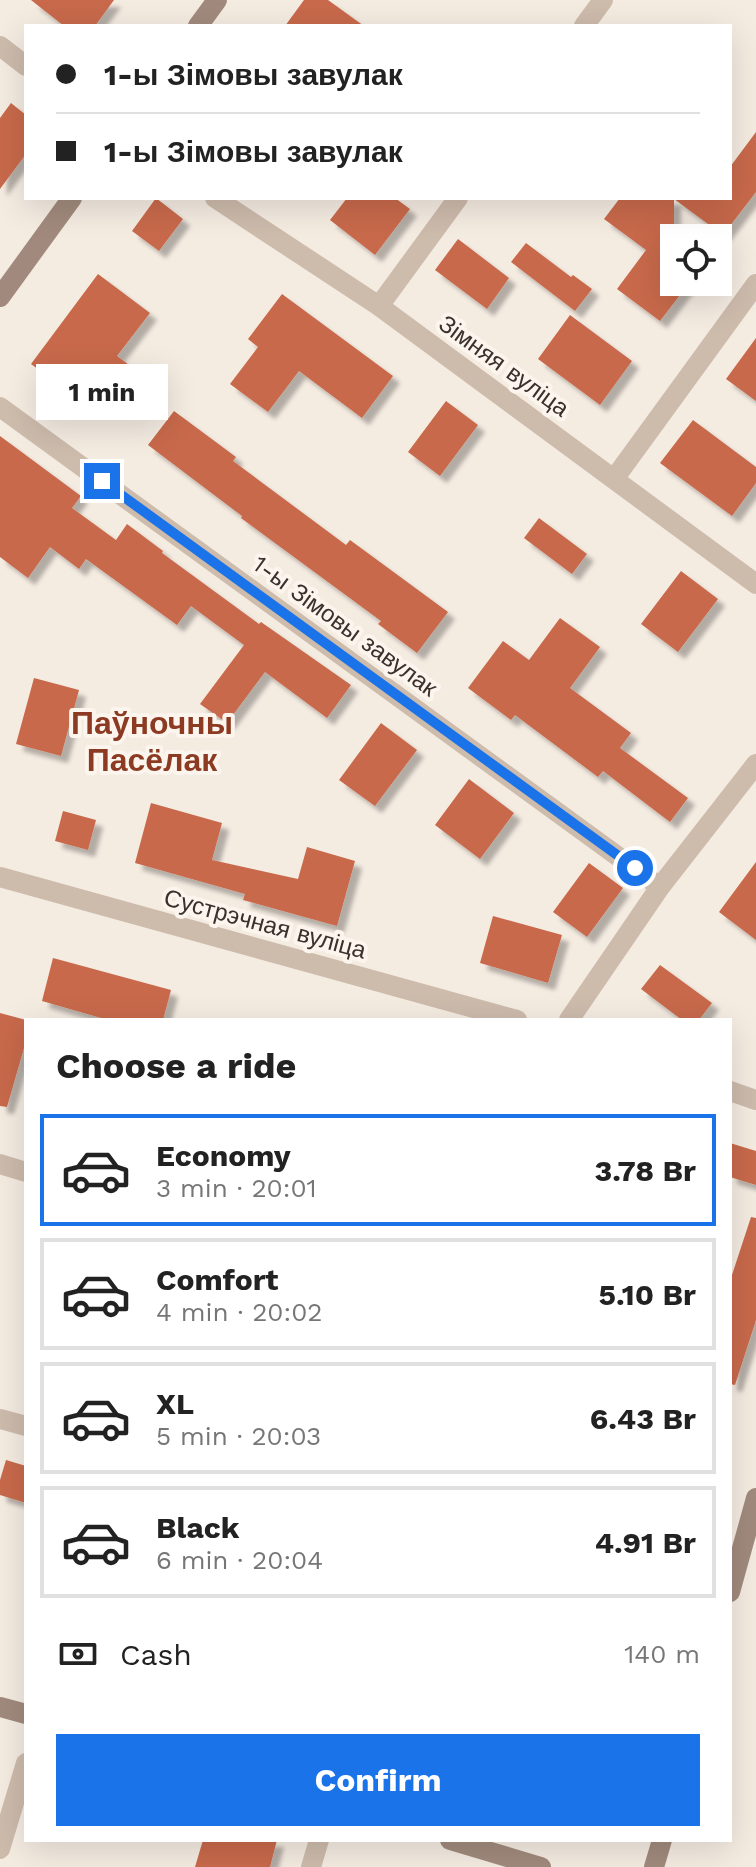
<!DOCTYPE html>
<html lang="en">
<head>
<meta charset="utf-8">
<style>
	:root { --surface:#fff; --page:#f2f2f2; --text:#222; --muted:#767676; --line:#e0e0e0; --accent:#1a73e8 }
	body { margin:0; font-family:"Work Sans",sans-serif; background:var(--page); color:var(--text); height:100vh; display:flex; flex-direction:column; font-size:30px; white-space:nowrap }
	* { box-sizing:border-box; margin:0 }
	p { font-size:26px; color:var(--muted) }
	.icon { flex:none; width:44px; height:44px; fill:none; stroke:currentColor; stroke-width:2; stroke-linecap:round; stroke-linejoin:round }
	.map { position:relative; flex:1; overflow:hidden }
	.side { position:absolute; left:24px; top:1018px; width:708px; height:824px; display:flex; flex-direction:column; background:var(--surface); border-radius:0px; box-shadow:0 8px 32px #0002 }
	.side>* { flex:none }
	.hud { position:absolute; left:24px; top:24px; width:708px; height:176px; border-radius:0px; box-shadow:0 8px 32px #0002; display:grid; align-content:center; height:176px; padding:0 32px; background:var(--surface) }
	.fabs { position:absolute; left:660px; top:224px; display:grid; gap:16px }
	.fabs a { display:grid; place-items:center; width:72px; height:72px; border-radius:0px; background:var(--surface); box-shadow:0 8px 32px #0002; font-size:40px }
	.end { position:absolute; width:36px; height:36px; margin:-18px; border:10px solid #1a73e8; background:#fff; box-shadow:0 0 0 4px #fff }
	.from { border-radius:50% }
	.bubble { position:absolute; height:56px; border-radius:0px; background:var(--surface); box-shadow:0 8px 32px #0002; font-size:26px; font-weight:700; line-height:56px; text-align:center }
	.hud b { display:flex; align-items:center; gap:28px; height:76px; font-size:30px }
	.hud b+b { border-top:2px solid var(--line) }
	.hud i { width:20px; height:20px; background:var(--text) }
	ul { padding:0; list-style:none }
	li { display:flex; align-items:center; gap:24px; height:112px; margin:0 16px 12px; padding:0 16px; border:4px solid var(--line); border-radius:0px }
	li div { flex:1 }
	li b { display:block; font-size:30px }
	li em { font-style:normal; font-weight:700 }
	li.active { border-color:var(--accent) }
	li>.icon { width:72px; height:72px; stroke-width:1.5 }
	h2 { padding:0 32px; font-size:36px; line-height:96px }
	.pay { display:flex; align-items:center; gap:20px; height:88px; padding:0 32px; font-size:30px }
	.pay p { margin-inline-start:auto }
	.primary-button { display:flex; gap:16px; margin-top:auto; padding:16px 32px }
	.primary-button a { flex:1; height:92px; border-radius:0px; background:var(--accent); color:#fff; font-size:32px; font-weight:700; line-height:92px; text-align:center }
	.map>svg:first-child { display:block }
	.building { fill:#c8694b; filter:url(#shadow) }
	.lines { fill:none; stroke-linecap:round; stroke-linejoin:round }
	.street { stroke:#cdbbac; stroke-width:20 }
	.secondary { stroke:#a18a7d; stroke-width:20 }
	.route { stroke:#1a73e8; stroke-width:10 }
	.labels { text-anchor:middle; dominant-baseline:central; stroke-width:8; stroke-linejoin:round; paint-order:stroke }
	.street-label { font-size:24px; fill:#3b302b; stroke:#fbf5ee }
	.district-label { font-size:32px; font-weight:bold; fill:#8c3b22; stroke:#fbf5ee }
</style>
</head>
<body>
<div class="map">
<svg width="756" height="1867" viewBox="0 0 756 1867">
	<defs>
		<filter id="shadow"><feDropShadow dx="7" dy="7" stdDeviation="2" flood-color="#0004"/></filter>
	</defs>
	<rect width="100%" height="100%" fill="#f4ebe1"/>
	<!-- building -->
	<path class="building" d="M31,0H114L95,26H64Z
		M304,0H328L364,26H285Z
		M11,103L26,115V154L0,189V118Z
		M756,132V192L723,235L674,199V282H690L660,321L617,289L646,250L604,219L620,198H730V167Z
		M156,198L183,219L159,251L132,231Z
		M347,198H395L410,209L375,255L330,220Z
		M458,239L509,278L487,309L435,270Z
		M526,243L571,277L573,275L592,289L575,311L511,262Z
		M98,274L150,313L117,356L148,379L130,403L103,382L86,405L31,364Z
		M282,294L393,376L362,418L299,371L268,412L230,384L258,347L248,339Z
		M570,315L632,361L600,405L538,359Z
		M756,338V401L726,379Z
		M446,401L478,425L440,476L408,452Z
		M174,411L236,457L233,461L346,545L350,540L448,612L417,653L378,624L381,621L241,518L242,516L148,445Z
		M693,420L756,467V483L732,516L660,463Z
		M0,436L81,496L72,508L116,540L127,524L163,551L162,553L259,624L261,622L351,685L327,718L265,672L227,723L200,704L244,645L191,606L177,625L86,559L79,569L50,547L28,578L0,557Z
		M539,518L587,554L572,574L524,538Z
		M681,571L718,599L678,652L641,624Z
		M560,618L600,647L570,688L631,733L620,748L688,798L670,822L603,771L598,777L515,715L511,720L468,688L503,641L529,660Z
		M34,678L79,690L61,756L16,744Z
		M381,723L417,750L375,806L339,780Z
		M469,779L514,813L480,859L435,825Z
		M151,803L222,823L212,860L298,879L307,847L355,861L337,926L243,900L245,894L135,863Z
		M63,811L96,820L88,850L55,841Z
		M756,862V940L719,912Z
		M589,863L623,888L587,937L553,912Z
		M493,916L562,935L548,983L480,963Z
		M53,958L171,990L163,1020H108L42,1001Z
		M660,965L712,1003L699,1020H682L641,989Z
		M0,1013L26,1020V1041L7,1107L0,1106Z
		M730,1143L756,1151V1185L730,1177Z
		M751,1217L756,1218V1320L735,1385L730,1384V1281Z
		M6,1460L26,1466V1503L0,1495V1480Z
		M203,1840H277L270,1867H195Z"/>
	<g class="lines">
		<!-- street -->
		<path class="street" d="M584,26L603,0
			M0,46L26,66
			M215,198L379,306L756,584
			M379,306L458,198
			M0,407L660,887
			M614,479L756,284
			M0,877L517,1020
			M569,1020L660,887L756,764
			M730,1091L756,1100
			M0,1164L26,1172
			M0,1419L26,1426
			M0,1849L26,1763
			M311,1867L319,1840"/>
		<!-- secondary -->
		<path class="secondary" d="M198,26L217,0
			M0,297L72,198
			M730,1592L756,1498
			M0,1707L26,1714
			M450,1840L541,1867
			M654,1867L662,1840"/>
	</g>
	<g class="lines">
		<!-- route -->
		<path class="route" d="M102,481L635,868"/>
	</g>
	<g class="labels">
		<!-- street labels -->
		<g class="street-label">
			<text transform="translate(504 366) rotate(36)">Зімняя вуліца</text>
			<text transform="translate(345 626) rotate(36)">1-ы Зімовы завулак</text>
			<text transform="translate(265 924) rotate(15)">Сустрэчная вуліца</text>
		</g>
		<!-- district labels -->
		<g class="district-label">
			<text x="152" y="723">Паўночны<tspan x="152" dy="37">Пасёлак</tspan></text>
		</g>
	</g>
</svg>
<div class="fabs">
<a><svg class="icon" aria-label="locate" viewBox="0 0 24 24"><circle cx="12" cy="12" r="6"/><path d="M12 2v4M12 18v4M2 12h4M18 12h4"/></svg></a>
</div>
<i class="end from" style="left:635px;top:868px"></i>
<i class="end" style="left:102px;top:481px"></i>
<div class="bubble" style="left:36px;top:364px;width:132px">1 min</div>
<div class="hud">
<b><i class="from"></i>1-ы Зімовы завулак</b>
<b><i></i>1-ы Зімовы завулак</b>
</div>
<section class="side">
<h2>Choose a ride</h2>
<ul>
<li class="active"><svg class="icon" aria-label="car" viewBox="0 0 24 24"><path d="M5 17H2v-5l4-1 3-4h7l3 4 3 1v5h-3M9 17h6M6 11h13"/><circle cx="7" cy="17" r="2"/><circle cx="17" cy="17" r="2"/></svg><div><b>Economy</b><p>3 min · 20:01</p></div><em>3.78 Br</em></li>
<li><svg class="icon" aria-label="car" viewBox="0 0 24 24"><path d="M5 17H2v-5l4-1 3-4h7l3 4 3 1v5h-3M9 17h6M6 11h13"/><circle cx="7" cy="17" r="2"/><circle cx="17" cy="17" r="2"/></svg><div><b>Comfort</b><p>4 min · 20:02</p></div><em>5.10 Br</em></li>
<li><svg class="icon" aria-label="car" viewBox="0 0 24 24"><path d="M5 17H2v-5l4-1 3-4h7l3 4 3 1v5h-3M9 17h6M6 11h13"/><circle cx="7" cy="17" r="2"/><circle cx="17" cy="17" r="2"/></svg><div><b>XL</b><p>5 min · 20:03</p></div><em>6.43 Br</em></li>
<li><svg class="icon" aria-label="car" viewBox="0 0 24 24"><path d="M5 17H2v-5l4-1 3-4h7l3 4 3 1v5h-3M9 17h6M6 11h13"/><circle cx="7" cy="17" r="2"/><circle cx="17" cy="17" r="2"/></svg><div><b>Black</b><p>6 min · 20:04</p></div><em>4.91 Br</em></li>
</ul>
<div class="pay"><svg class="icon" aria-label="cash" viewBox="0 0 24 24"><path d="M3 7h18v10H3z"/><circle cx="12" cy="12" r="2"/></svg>Cash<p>140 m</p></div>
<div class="primary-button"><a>Confirm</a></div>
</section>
</div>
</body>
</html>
